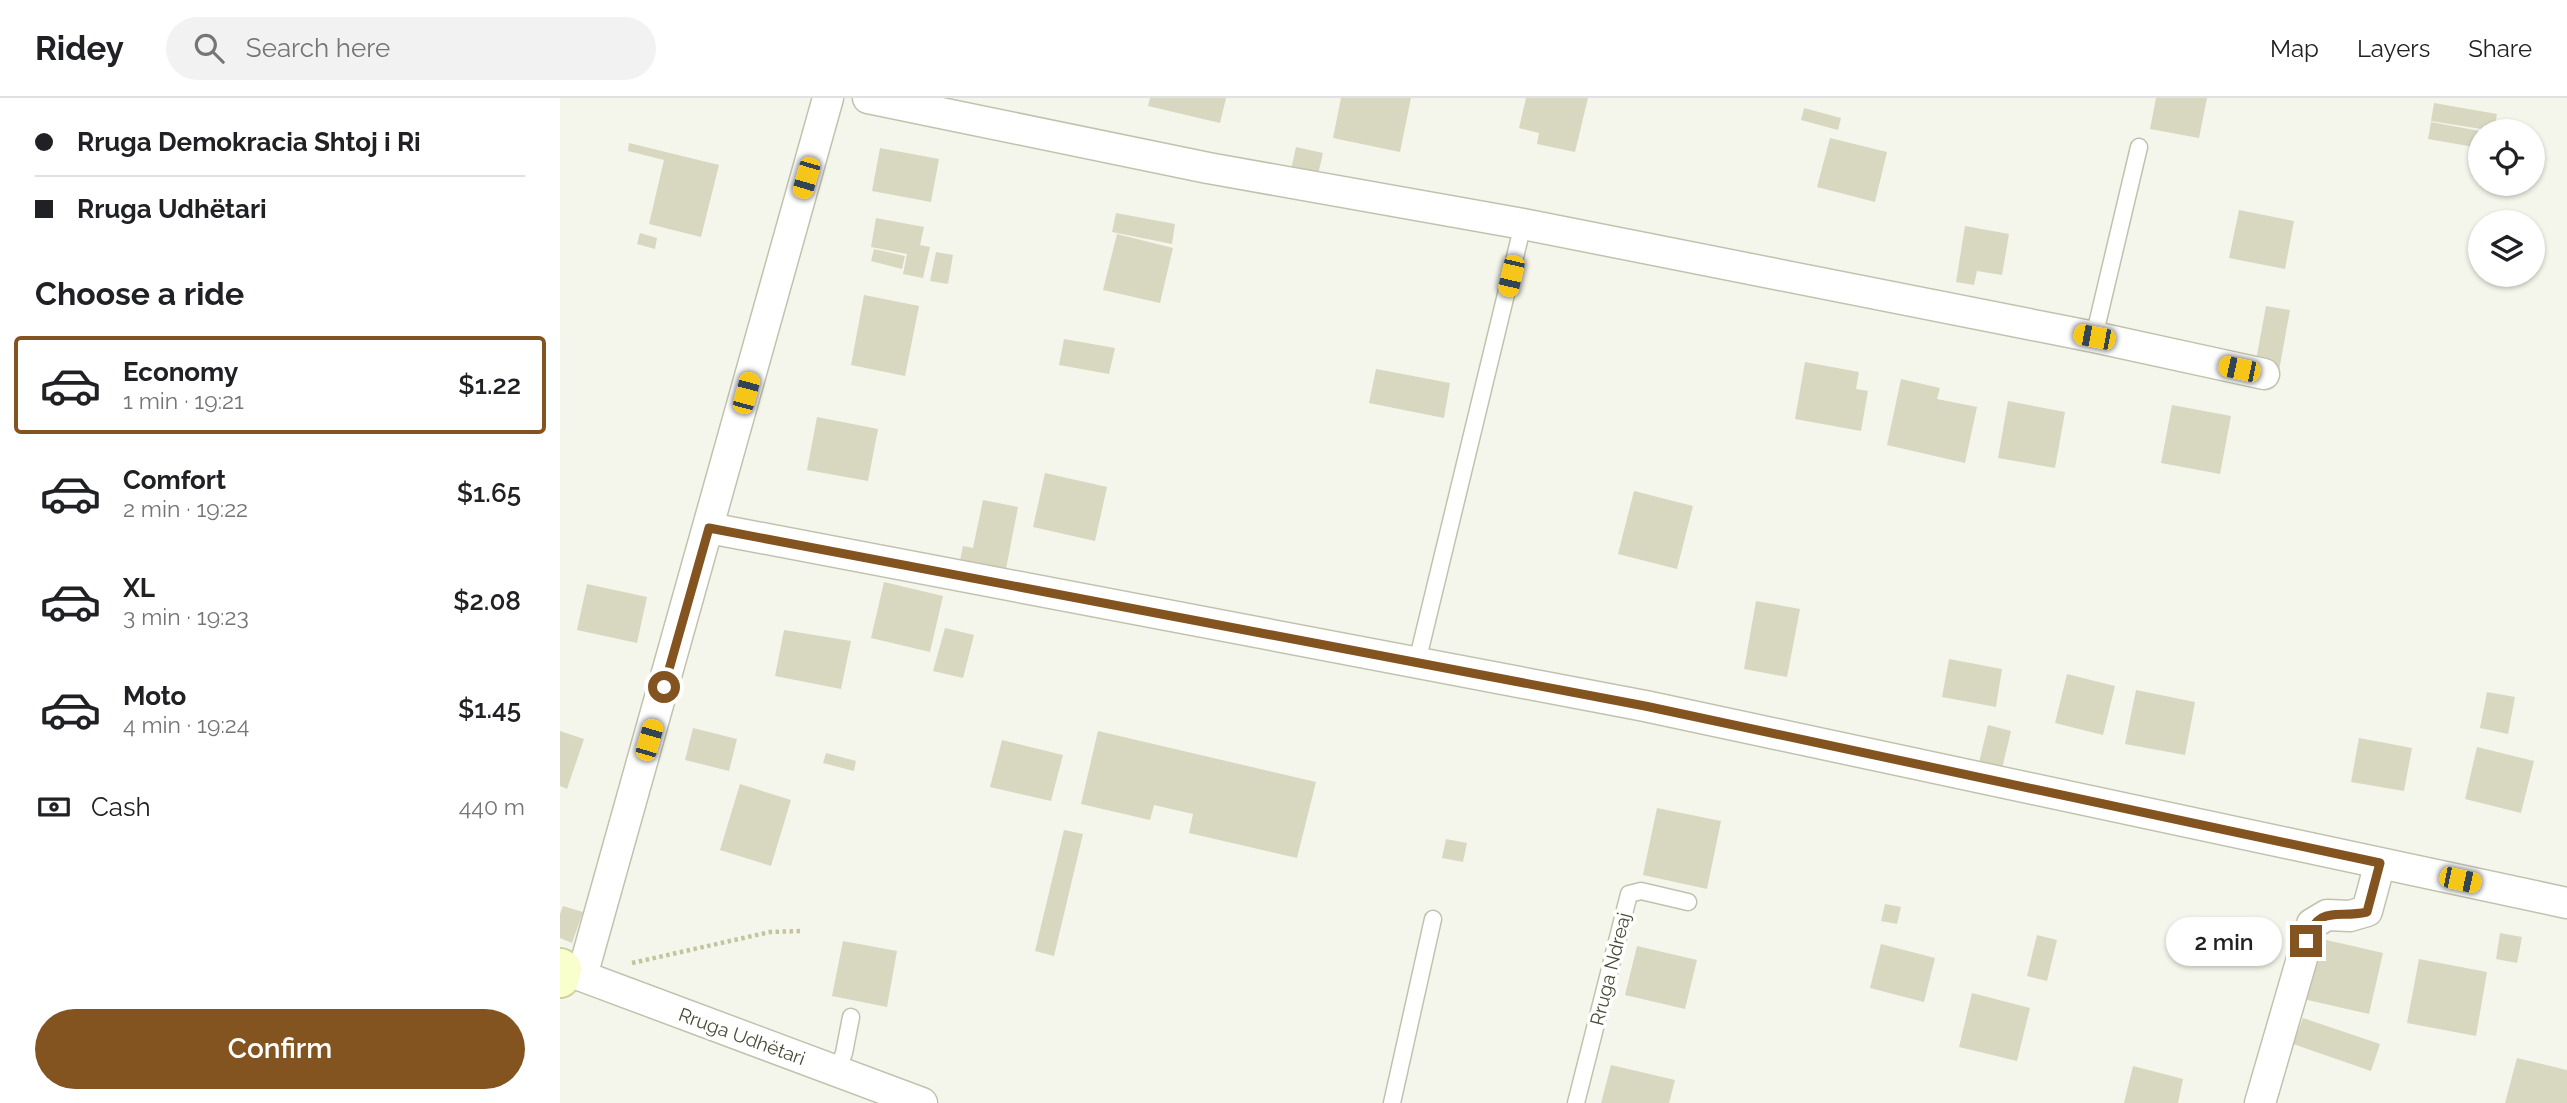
<!DOCTYPE html>
<html lang="en">
<head>
<meta charset="utf-8">
<style>
	:root { --surface:#fff; --page:#f2f2f2; --text:#202124; --muted:#757577; --line:#e0e0e0; --accent:#845420 }
	body { margin:0; font-family:Raleway,sans-serif; background:var(--page); color:var(--text); height:100vh; display:flex; flex-direction:column; font-size:26px; white-space:nowrap }
	* { box-sizing:border-box; margin:0 }
	p { font-size:23px; color:var(--muted) }
	.icon { flex:none; width:38px; height:38px; fill:none; stroke:currentColor; stroke-width:2; stroke-linecap:round; stroke-linejoin:round }
	.map { position:relative; flex:1; overflow:hidden }
	.sheet { display:flex; flex-direction:column; background:var(--surface); width:560px }
	.sheet>* { flex:none }
	.hud { display:grid; align-content:center; height:154px; padding:0 35px; background:var(--surface) }
	.buttons { position:absolute; left:1908px; top:21px; display:grid; gap:14px }
	.buttons a { display:grid; place-items:center; width:77px; height:77px; border-radius:50%; background:var(--surface); box-shadow:0 2px 5px #0004; font-size:35px }
	.end { position:absolute; width:32px; height:32px; margin:-16px; border:9px solid #845420; background:#fff; box-shadow:0 0 0 4px #fff }
	.from { border-radius:50% }
	.bubble { position:absolute; height:49px; border-radius:24px; background:var(--surface); box-shadow:0 2px 5px #0004; font-size:23px; font-weight:600; line-height:49px; text-align:center }
	.car { position:absolute; width:21px; height:42px; margin:-21px -10px; border-radius:9px; box-shadow:0 0 5px 2px #0007; background:linear-gradient(#f5c518 24%,#345 0 40%,#f5c518 0 76%,#345 0 86%,#f5c518 0) }
	.hud b { display:flex; align-items:center; gap:24px; height:66px; font-size:26px }
	.hud b+b { border-top:2px solid var(--line) }
	.hud i { width:18px; height:18px; background:var(--text) }
	ul { padding:0; list-style:none }
	li { display:flex; align-items:center; gap:21px; height:98px; margin:0 14px 10px; padding:0 21px; border:4px solid transparent; border-radius:7px }
	li div { flex:1 }
	li b { display:block; font-size:26px }
	li em { font-style:normal; font-weight:600 }
	li.current { border-color:var(--accent) }
	li>.icon { width:63px; height:63px; stroke-width:1.5 }
	h2 { padding:0 35px; font-size:32px; line-height:84px }
	.pay { display:flex; align-items:center; gap:18px; height:77px; padding:0 35px; font-size:26px }
	.pay p { margin-inline-start:auto }
	.cta { display:flex; gap:14px; margin-top:auto; padding:14px 35px }
	.cta a { flex:1; height:80px; border-radius:42px; background:var(--accent); color:#fff; font-size:28px; font-weight:600; line-height:80px; text-align:center }
	header { display:flex; align-items:center; gap:42px; box-sizing:border-box; height:98px; padding:0 35px; background:var(--surface); border-bottom:2px solid var(--line) }
	header strong { font-size:33px }
	nav { display:flex; gap:38px; margin-inline-start:auto; font-size:24px }
	.search { width:490px; height:63px; background:var(--page); display:flex; align-items:center; gap:18px; box-sizing:border-box; padding:0 24px; border-radius:38px; color:var(--muted); font-size:26px }
	main { display:flex; flex:1; min-height:0 }
	.map>svg:first-child { display:block }
	.building { fill:#d8d7c0 }
	.lines { fill:none; stroke-linecap:round; stroke-linejoin:round }
	.lane-casing { stroke:#c1c2ad; stroke-width:19 }
	.street-casing { stroke:#c1c2ad; stroke-width:33 }
	.secondary-casing { stroke:#ccd398; stroke-width:42 }
	.path { stroke:#c3c49e; stroke-width:4.5; stroke-dasharray:3.5 3.5; stroke-linecap:butt }
	.lane { stroke:#fff; stroke-width:16 }
	.street { stroke:#fff; stroke-width:30 }
	.secondary { stroke:#f8ffcc; stroke-width:38 }
	.route { stroke:#845420; stroke-width:9 }
	.labels { text-anchor:middle; dominant-baseline:central; stroke-width:7; stroke-linejoin:round; paint-order:stroke }
	.street-label { font-size:19px; fill:#4a4a38; stroke:#fff }
</style>
</head>
<body>
<header>
<strong>Ridey</strong>
<div class="search"><svg class="icon" aria-label="search" viewBox="0 0 24 24"><circle cx="10" cy="10" r="6"/><path d="M15 15l6 6"/></svg>Search here</div>
<nav><a>Map</a><a>Layers</a><a>Share</a></nav>
</header>
<main>
<section class="sheet">
<div class="hud">
<b><i class="from"></i>Rruga Demokracia Shtoj i Ri</b>
<b><i></i>Rruga Udhëtari</b>
</div>
<h2>Choose a ride</h2>
<ul>
<li class="current"><svg class="icon" aria-label="car" viewBox="0 0 24 24"><path d="M5 17H2v-5l4-1 3-4h7l3 4 3 1v5h-3M9 17h6M6 11h13"/><circle cx="7" cy="17" r="2"/><circle cx="17" cy="17" r="2"/></svg><div><b>Economy</b><p>1 min · 19:21</p></div><em>$1.22</em></li>
<li><svg class="icon" aria-label="car" viewBox="0 0 24 24"><path d="M5 17H2v-5l4-1 3-4h7l3 4 3 1v5h-3M9 17h6M6 11h13"/><circle cx="7" cy="17" r="2"/><circle cx="17" cy="17" r="2"/></svg><div><b>Comfort</b><p>2 min · 19:22</p></div><em>$1.65</em></li>
<li><svg class="icon" aria-label="car" viewBox="0 0 24 24"><path d="M5 17H2v-5l4-1 3-4h7l3 4 3 1v5h-3M9 17h6M6 11h13"/><circle cx="7" cy="17" r="2"/><circle cx="17" cy="17" r="2"/></svg><div><b>XL</b><p>3 min · 19:23</p></div><em>$2.08</em></li>
<li><svg class="icon" aria-label="car" viewBox="0 0 24 24"><path d="M5 17H2v-5l4-1 3-4h7l3 4 3 1v5h-3M9 17h6M6 11h13"/><circle cx="7" cy="17" r="2"/><circle cx="17" cy="17" r="2"/></svg><div><b>Moto</b><p>4 min · 19:24</p></div><em>$1.45</em></li>
</ul>
<div class="pay"><svg class="icon" aria-label="cash" viewBox="0 0 24 24"><path d="M3 7h18v10H3z"/><circle cx="12" cy="12" r="2"/></svg>Cash<p>440 m</p></div>
<div class="cta"><a>Confirm</a></div>
</section>
<div class="map">
<svg width="2007" height="1005" viewBox="0 0 2007 1005">
	<rect width="100%" height="100%" fill="#f5f6eb"/>
	<!-- building -->
	<path class="building" d="M590,0H666L660,25L588,8Z
		M781,0H851L840,54L773,40Z
		M966,0H1028L1015,54L977,46L979,35L959,30Z
		M1596,0H1647L1639,40L1590,31Z
		M1874,5L1937,16L1934,33L1871,23Z
		M1244,10L1281,20L1278,32L1241,22Z
		M1871,24L1920,33V50L1868,41Z
		M1270,40L1327,54L1315,104L1257,89Z
		M69,45L159,67L141,139L89,126L104,62L68,53Z
		M736,49L763,55L757,81L730,76Z
		M320,50L379,61L371,104L312,93Z
		M1679,112L1734,123L1725,171L1669,160Z
		M556,115L615,126L612,146L552,134Z
		M316,120L364,129L360,147L370,149L363,180L343,176L347,156L311,149Z
		M1405,128L1449,136L1442,177L1417,173L1414,187L1396,184Z
		M80,135L97,140L95,151L77,146Z
		M557,136L613,150L600,205L543,192Z
		M314,151L345,158L342,171L311,163Z
		M376,154L393,157L388,186L370,183Z
		M304,197L359,208L345,278L291,267Z
		M1706,208L1730,212L1719,273L1695,268Z
		M504,241L555,250L549,276L499,267Z
		M1245,264L1299,274L1296,291L1308,293L1301,333L1235,321Z
		M816,271L890,285L884,320L809,305Z
		M1341,281L1380,290L1377,301L1417,309L1405,365L1327,347Z
		M1448,303L1505,314L1495,370L1438,360Z
		M1612,307L1671,318L1660,376L1601,365Z
		M257,319L318,331L308,383L247,372Z
		M485,375L547,389L535,443L473,429Z
		M1074,393L1133,408L1117,471L1058,456Z
		M423,402L458,409L444,481L398,472L403,448L413,450Z
		M324,484L383,498L370,554L311,540Z
		M27,486L87,499L77,545L17,532Z
		M1196,503L1240,511L1227,579L1184,571Z
		M385,530L414,537L403,580L373,573Z
		M224,532L291,543L281,591L215,578Z
		M1389,561L1442,571L1436,609L1382,599Z
		M1507,576L1555,588L1543,637L1495,625Z
		M1576,592L1635,604L1625,657L1565,646Z
		M1927,594L1955,599L1948,636L1920,630Z
		M1428,627L1451,633L1441,675L1418,669Z
		M133,630L177,641L169,673L125,662Z
		M0,633L24,641L7,691L0,688Z
		M538,633L756,684L737,760L629,735L633,716L594,707L590,722L521,706Z
		M1799,640L1852,650L1844,693L1791,684Z
		M442,642L503,657L491,703L430,689Z
		M1917,649L1974,663L1961,715L1905,701Z
		M266,655L296,663L294,673L263,665Z
		M180,686L231,702L211,768L160,752Z
		M1097,710L1161,723L1147,791L1083,777Z
		M504,732L523,736L494,858L475,853Z
		M886,741L907,745L903,764L882,760Z
		M1325,806L1341,809L1337,826L1321,823Z
		M3,808L23,814L12,845L0,840V816Z
		M1940,835L1962,839L1957,865L1936,861Z
		M1477,837L1497,842L1487,883L1467,878Z
		M1758,840L1823,855L1809,916L1743,901Z
		M283,843L337,853L327,909L272,898Z
		M1321,846L1375,860L1364,904L1310,890Z
		M1077,848L1137,862L1125,911L1065,897Z
		M1859,861L1927,874L1916,938L1847,925Z
		M1412,895L1470,910L1457,963L1399,949Z
		M1743,920L1820,946L1811,973L1733,946Z
		M1957,960L2007,972V1005H1945Z
		M1051,967L1115,982L1109,1005H1041Z
		M1573,968L1623,981L1618,1005H1564Z"/>
	<g class="lines">
		<!-- lane casing -->
		<g class="lane-casing">
			<path id="lane" d="M1534,239L1579,49
				M857,564L963,126
				M277,974L284,955L291,919
				M832,1005L873,821
				M1016,1005L1069,796L1081,793L1128,804"/>
		</g>
		<!-- street casing -->
		<g class="street-casing">
			<path id="street" d="M308,0L648,70L963,126L1534,239L1704,276
				M149,430L1085,608L2007,805
				M3,871L362,1005
				M22,878L268,0
				M1700,1005L1752,826L1767,817L1790,818L1807,813L1820,765"/>
		</g>
		<!-- secondary casing -->
		<g class="secondary-casing">
			<path id="secondary" d="M0,870L2,871L0,880"/>
		</g>
		<!-- path -->
		<path class="path" d="M72,865L210,834L243,833"/>
		<!-- lane -->
		<use href="#lane" class="lane"/>
		<!-- street -->
		<use href="#street" class="street"/>
		<!-- secondary -->
		<use href="#secondary" class="secondary"/>
	</g>
	<g class="lines">
		<!-- route -->
		<path class="route" d="M104,589L149,430L1085,608L1820,765L1807,814C1776,821 1759,806 1746,843"/>
	</g>
	<g class="labels">
		<!-- street labels -->
		<g class="street-label">
			<text transform="translate(1050 871) rotate(-76)">Rruga Ndreaj</text>
			<text transform="translate(182 938) rotate(20)">Rruga Udhëtari</text>
		</g>
	</g>
</svg>
<div class="buttons">
<a><svg class="icon" aria-label="locate" viewBox="0 0 24 24"><circle cx="12" cy="12" r="6"/><path d="M12 2v4M12 18v4M2 12h4M18 12h4"/></svg></a>
<a><svg class="icon" aria-label="layers" viewBox="0 0 24 24"><path d="M12 4l9 5-9 5-9-5zM3 14l9 5 9-5"/></svg></a>
</div>
<i class="end from" style="left:104px;top:589px"></i>
<i class="end" style="left:1746px;top:843px"></i>
<div class="bubble" style="left:1606px;top:819px;width:116px">2 min</div>
<i class="car" style="left:246px;top:80px;rotate:196deg"></i>
<i class="car" style="left:951px;top:178px;rotate:193deg"></i>
<i class="car" style="left:1534px;top:239px;rotate:281deg"></i>
<i class="car" style="left:1679px;top:271px;rotate:282deg"></i>
<i class="car" style="left:186px;top:295px;rotate:15deg"></i>
<i class="car" style="left:89px;top:642px;rotate:16deg"></i>
<i class="car" style="left:1900px;top:782px;rotate:102deg"></i>
</div>
</main>
</body>
</html>
